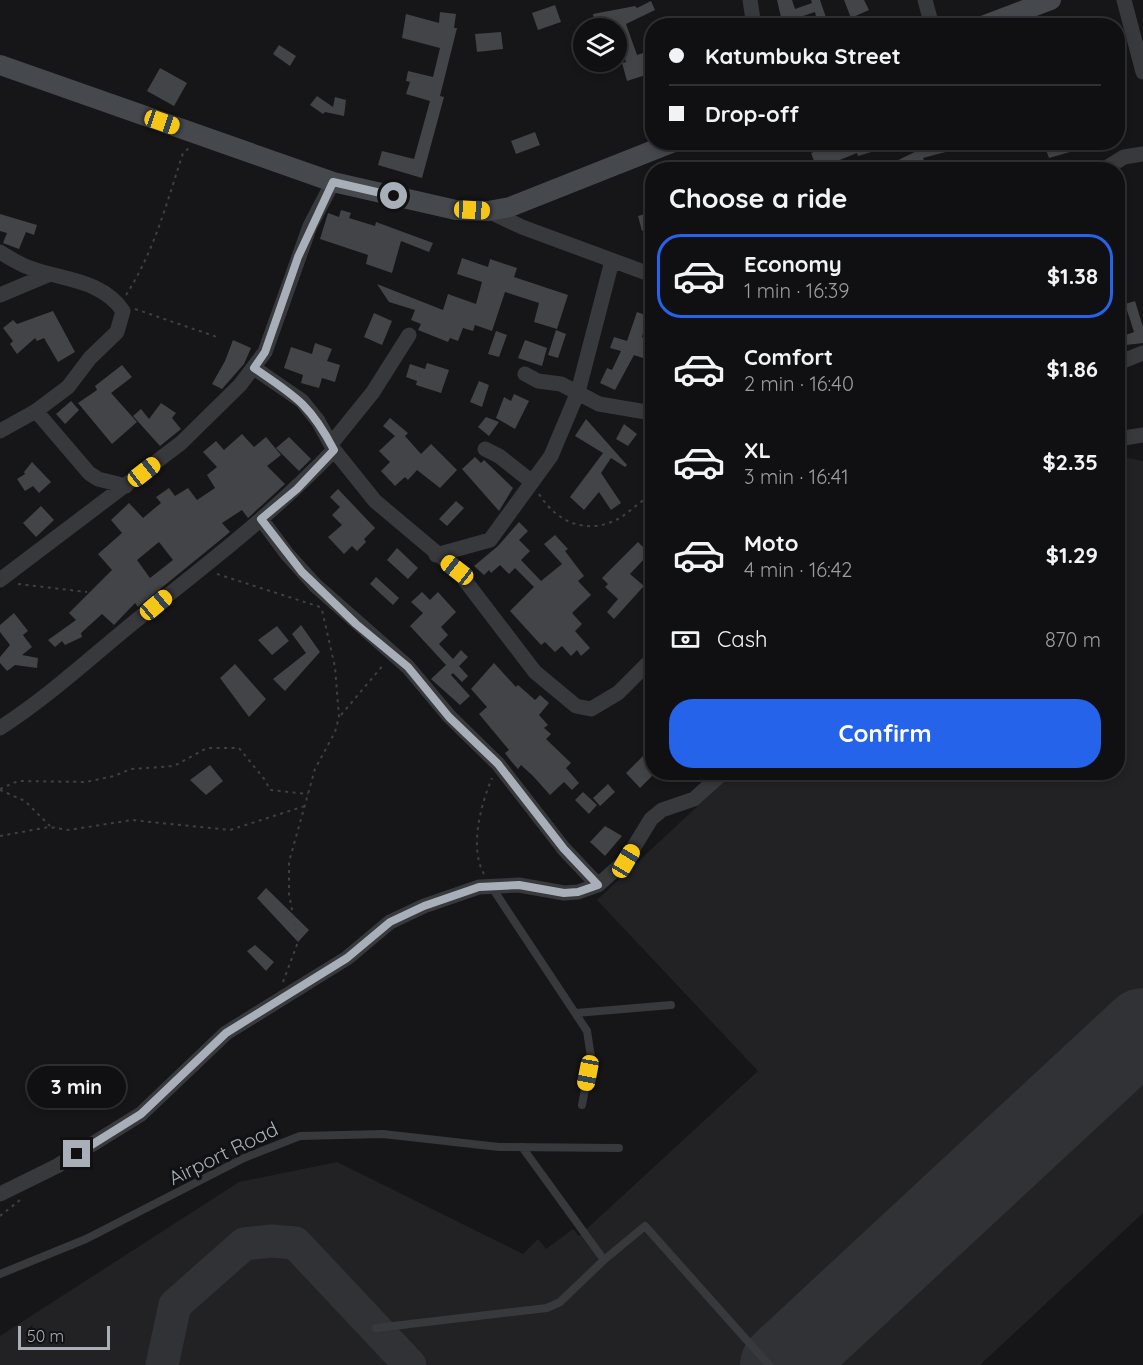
<!DOCTYPE html>
<html lang="en">
<head>
<meta charset="utf-8">
<style>
	:root { --surface:#101012; --page:#19191b; --text:#f1f3f6; --muted:#9c9d9f; --line:#303032; --accent:#2563eb }
	body { margin:0; font-family:Quicksand,sans-serif; background:var(--page); color:var(--text); height:100vh; display:flex; flex-direction:column; font-size:22px; white-space:nowrap }
	* { box-sizing:border-box; margin:0 }
	p { font-size:20px; color:var(--muted) }
	.icon { flex:none; width:33px; height:33px; fill:none; stroke:currentColor; stroke-width:2; stroke-linecap:round; stroke-linejoin:round }
	.map { position:relative; flex:1; overflow:hidden }
	.drawer { position:absolute; left:645px; top:162px; width:480px; height:618px; display:flex; flex-direction:column; background:var(--surface); border-radius:24px; box-shadow:0 3px 9px #0003,0 0 0 2px var(--line) }
	.drawer>* { flex:none }
	.top-card { position:absolute; left:645px; top:18px; width:480px; height:132px; border-radius:24px; box-shadow:0 3px 9px #0003,0 0 0 2px var(--line); display:grid; align-content:center; height:132px; padding:0 24px; background:var(--surface) }
	.controls { position:absolute; left:573px; top:18px; display:grid; gap:12px }
	.controls a { display:grid; place-items:center; width:54px; height:54px; border-radius:50%; background:var(--surface); box-shadow:0 3px 9px #0003,0 0 0 2px var(--line); font-size:30px }
	.scale { position:absolute; left:18px; bottom:15px; width:92px; box-sizing:border-box; padding-left:6px; border:3px solid #a8afb8; border-top:0; font-size:16px; line-height:21px; white-space:nowrap; color:#a8afb8; -webkit-text-stroke:4px #111113; paint-order:stroke }
	.end { position:absolute; width:27px; height:27px; margin:-14px; border:8px solid #a8afb8; background:#111; box-shadow:0 0 0 3px #111 }
	.from { border-radius:50% }
	.bubble { position:absolute; height:42px; border-radius:21px; background:var(--surface); box-shadow:0 3px 9px #0003,0 0 0 2px var(--line); font-size:20px; font-weight:700; line-height:42px; text-align:center }
	.car { position:absolute; width:18px; height:36px; margin:-18px -9px; border-radius:8px; box-shadow:0 0 4px 2px #0007; background:linear-gradient(#f5c518 24%,#345 0 40%,#f5c518 0 76%,#345 0 86%,#f5c518 0) }
	.top-card b { display:flex; align-items:center; gap:21px; height:57px; font-size:22px }
	.top-card b+b { border-top:2px solid var(--line) }
	.top-card i { width:15px; height:15px; background:var(--text) }
	ul { padding:0; list-style:none }
	li { display:flex; align-items:center; gap:18px; height:84px; margin:0 12px 9px; padding:0 12px; border:3px solid transparent; border-radius:24px }
	li div { flex:1 }
	li b { display:block; font-size:22px }
	li em { font-style:normal; font-weight:700 }
	li.selected { border-color:var(--accent) }
	li>.icon { width:54px; height:54px; stroke-width:1.5 }
	h2 { padding:0 24px; font-size:27px; line-height:72px }
	.pay { display:flex; align-items:center; gap:15px; height:66px; padding:0 24px; font-size:22px }
	.pay p { margin-inline-start:auto }
	.action { display:flex; gap:12px; margin-top:auto; padding:12px 24px }
	.action a { flex:1; height:69px; border-radius:24px; background:var(--accent); color:#fff; font-size:24px; font-weight:700; line-height:69px; text-align:center }
	.map>svg:first-child { display:block }
	.built { fill:#222225 }
	.lines { fill:none; stroke-linecap:round; stroke-linejoin:round }
	.taxiway { stroke:#303235; stroke-width:33 }
	.runway { stroke:#303235; stroke-width:82 }
	.building { fill:#424448; fill-rule:evenodd }
	.path { stroke:#3d4044; stroke-width:2; stroke-dasharray:3 4.5; stroke-linecap:butt }
	.lane { stroke:#37393d; stroke-width:8 }
	.street { stroke:#37393d; stroke-width:15 }
	.secondary { stroke:#45484d; stroke-width:20 }
	.route { stroke:#a8afb8; stroke-width:8 }
	.labels { text-anchor:middle; dominant-baseline:central; stroke-width:6; stroke-linejoin:round; paint-order:stroke }
	.street-label { font-size:20px; fill:#a8afb8; stroke:#111113 }
</style>
</head>
<body>
<div class="map">
<svg width="1143" height="1365" viewBox="0 0 1143 1365">
	<rect width="100%" height="100%" fill="#161618"/>
	<!-- built -->
	<path class="built" d="M1118,456L1143,461V1213L980,1365H0V1336L239,1182L337,1162L523,1254L538,1239L546,1249L573,1229L579,1236L758,1071L597,900L733,773L1118,772Z"/>
	<g class="lines">
		<!-- taxiway -->
		<path class="taxiway" d="M162,1365L175,1305L244,1244L272,1241L295,1243L301,1249L410,1365"/>
		<!-- runway -->
		<path class="runway" d="M781,1365L1143,1029"/>
	</g>
	<!-- building -->
	<path class="building" d="M777,0H792L795,9L812,3L811,0H820L829,26H818L815,12L797,18L799,26H783Z
		M844,0H864L869,10L851,18Z
		M651,1L655,10L626,24L637,55L652,50V73L627,81L622,63L626,62L616,36V28L613,26L596,28L593,14L635,6L637,8Z
		M555,5L561,22L538,30L532,13Z
		M440,12L456,14L454,28H457L440,96L444,97L422,178L378,165L382,151L414,159L430,101L406,94L410,82L406,81L408,71L433,77L440,48L402,38L406,14L439,23Z
		M501,32L503,49L477,52L475,34Z
		M279,45L296,56L290,66L273,54Z
		M160,68L187,83L174,106L147,91Z
		M317,96L333,107L335,97L346,100L344,116L325,112L323,114L310,105Z
		M535,132L540,145L516,154L511,141Z
		M837,142H894L895,145L858,156L857,153L817,169L811,153Z
		M935,142H968V146L923,158L928,170H878Z
		M1043,142H1098V144L1049,158Z
		M341,210L351,213L349,218L375,226L376,222L433,243L429,252L401,241L392,273L366,264L368,255L320,239L328,213L339,217Z
		M652,212V228L642,231L638,216Z
		M0,214L37,225L34,235L26,232L19,249L3,243L7,233L0,231Z
		M462,258L488,267L490,259L517,268L514,277L568,295L557,329L534,322L539,303L505,292L492,331L475,325L473,331L463,328L458,341L450,338L448,342L418,330L421,324L411,320L415,310L389,302L377,284L443,310L448,294L476,304L482,282L457,274Z
		M1135,301L1143,327V343L1126,345L1123,336L1134,332L1125,304Z
		M53,311L75,352L58,362L44,338L37,341L35,338L17,354L10,344L13,341L3,328L13,320L17,324Z
		M637,312L648,316L642,337L652,341V361L634,355L615,390L600,383L607,368L612,370L621,351L610,348L614,337L627,341Z
		M374,313L392,321L382,345L364,337Z
		M556,330L566,334L558,358L548,355Z
		M496,331L507,335L499,357L488,354Z
		M233,340L251,348L244,364L222,389L212,384L225,361Z
		M525,340L547,348L542,366L518,358Z
		M315,343L332,349L327,361L340,365L335,382L322,378L319,388L301,383L303,375L284,368L291,347L312,354Z
		M427,363L449,370L441,393L416,385L417,381L406,377L410,364L425,369Z
		M122,365L132,377L111,393L137,422L112,444L78,403L97,390L95,386Z
		M479,381L489,385L482,407L470,402Z
		M514,394L529,401L515,429L496,418L504,397L511,401Z
		M71,401L79,410L65,424L56,414Z
		M161,403L176,413L172,418L181,429L160,446L133,416L141,409L149,419Z
		M486,417L499,422L489,436L478,427Z
		M390,418L408,433L405,436L421,454L431,444L457,470L440,488L417,470L408,480L405,477L395,486L381,471L390,462L379,451L395,436L383,426Z
		M586,419L627,465L625,467L611,458L601,473L621,503L611,510L599,492L584,510L570,497L603,453L575,436Z
		M624,424L637,434L628,446L616,439Z
		M242,434L254,447L266,437L281,455L267,466L285,484L248,518L242,510L222,523L230,532L138,607L135,603L114,625L102,614L81,633L82,637L65,645L62,641L55,647L48,640L76,620L69,613L112,570L98,554L122,533L111,520L129,503L143,518L161,503L156,497L169,488L175,496L188,488L197,500L215,488L207,475L217,467L203,452L216,441L224,450ZM159,542L173,560L150,578L137,560Z
		M289,437L311,459L299,471L276,448Z
		M475,457L481,463L484,460L513,488L499,511L462,469Z
		M32,462L51,482L39,493L33,486L25,491L17,479L25,474L24,472Z
		M338,489L375,528L364,539L366,542L357,551L352,546L344,554L328,537L342,525L332,515L340,507L330,497Z
		M456,501L464,508L447,526L439,519Z
		M41,506L54,520L36,537L23,523Z
		M519,522L528,531L519,540L530,551L521,560L541,581L562,564L544,544L555,535L568,549L565,551L584,576L578,581L591,595L572,613L582,624L575,631L590,648L581,656L577,650L571,656L562,646L555,652L545,642L541,645L510,611L534,587L515,568L509,574L500,565L491,573L489,570L484,575L474,566L498,546Z
		M638,542L646,550L643,553L647,556L630,574L644,586L614,619L607,612L618,599L605,587L608,584L602,578Z
		M397,548L418,568L408,579L387,560Z
		M376,577L399,598L393,605L370,584Z
		M422,592L430,600L438,592L456,612L441,627L448,635L439,644L453,659L461,650L468,657L459,666L468,676L462,682L453,673L451,675L470,696L460,705L431,679L446,665L410,626L423,613L411,602Z
		M14,613L28,631L23,635L32,647L22,655L38,658L37,668L15,665L7,671L0,663V657L10,645L0,632V625Z
		M301,625L320,652L285,691L273,679L306,653L292,634Z
		M277,626L289,641L272,655L258,640Z
		M494,663L516,687L518,685L535,700L540,695L549,703L539,715L548,725L544,728L551,734L546,739L571,763L566,768L579,783L572,790L564,782L550,795L533,776L521,765L518,769L511,761L505,753L509,750L479,714L487,707L471,689Z
		M235,664L266,699L249,717L220,678Z
		M647,752L652,759V776L640,788L626,773Z
		M210,765L223,781L206,795L190,780Z
		M608,784L615,792L600,806L593,798Z
		M583,792L597,805L589,814L575,800Z
		M605,826L622,836L605,856L590,842Z
		M266,888L309,930L298,942L257,898Z
		M255,945L274,962L266,971L247,951Z"/>
	<g class="lines">
		<!-- path -->
		<path class="path" d="M126,295C154,252 167,202 183,153L189,148
			M135,309L217,337
			M539,494C557,523 587,535 618,519C630,512 640,501 652,495
			M217,574L320,607
			M18,584L87,592
			M341,715L384,664
			M0,789L18,781L86,782L114,776L131,769L174,766L207,748H239L265,780L270,790L308,794
			M0,790L25,801L50,826
			M0,836L49,827L69,830L132,820L230,830L305,806
			M484,874C469,848 481,804 492,778
			M283,982L298,942L289,894V862L315,769L335,732L339,717L335,667L322,610
			M0,1216L20,1200"/>
		<!-- lane -->
		<path class="lane" d="M491,886L587,1031L591,1057L582,1105
			M576,1013L671,1005
			M522,1147L604,1260L645,1226L769,1365
			M0,1274L86,1239L244,1158L300,1136L383,1134L499,1147L619,1148
			M376,1328L547,1308L560,1302L604,1260"/>
		<!-- street -->
		<path class="street" d="M750,0L754,26
			M925,0L932,26
			M1124,0L1143,72
			M1103,170L1124,157L1143,154
			M488,211L522,227L652,275
			M0,252C8,257 16,262 25,266C58,280 101,278 123,311L117,332L90,358L68,387L36,411L0,431
			M0,295L50,274
			M1118,363L1143,353
			M254,368L302,401L318,421L334,450L375,501L457,570L535,672L576,706L591,709L618,693L652,659
			M525,374L538,381L561,384L599,404L652,413
			M36,411L89,473L98,479L126,486
			M1118,439L1143,435
			M331,444L373,392L409,335
			M485,449L499,456L532,482
			M261,519L287,554L315,585L408,667L449,716L498,764L564,849L598,885
			M436,555L490,540L551,456L578,392L612,261
			M0,580L181,443L240,385L265,352L310,226L333,182
			M0,728C48,697 89,659 133,623C202,568 273,514 334,450
			M0,1194L57,1166L141,1114L226,1033L347,958L390,922L424,906L479,887L519,885L564,893L578,892L598,885L626,860L651,819L662,810L694,799L724,772"/>
		<!-- secondary -->
		<path class="secondary" d="M982,26L1051,0
			M0,65L333,182L456,210L488,211L510,207L674,142"/>
	</g>
	<g class="lines">
		<!-- route -->
		<path class="route" d="M77,1154L141,1114L226,1033L347,958L390,922L424,906L479,887L519,885L564,893L578,892L598,885L564,849L498,764L449,717L408,667L356,624L302,572L261,519L297,489L334,450C310,404 295,396 254,368L265,352L298,257L333,182L394,196"/>
	</g>
	<g class="labels">
		<!-- street labels -->
		<g class="street-label">
			<text transform="translate(223 1153) rotate(-26)">Airport Road</text>
		</g>
	</g>
</svg>
<div class="controls">
<a><svg class="icon" aria-label="layers" viewBox="0 0 24 24"><path d="M12 4l9 5-9 5-9-5zM3 14l9 5 9-5"/></svg></a>
</div>
<div class="scale">50 m</div>
<i class="end from" style="left:394px;top:196px"></i>
<i class="end" style="left:77px;top:1154px"></i>
<div class="bubble" style="left:27px;top:1066px;width:99px">3 min</div>
<i class="car" style="left:162px;top:122px;rotate:109deg"></i>
<i class="car" style="left:472px;top:210px;rotate:93deg"></i>
<i class="car" style="left:144px;top:472px;rotate:52deg"></i>
<i class="car" style="left:457px;top:570px;rotate:308deg"></i>
<i class="car" style="left:156px;top:605px;rotate:50deg"></i>
<i class="car" style="left:626px;top:861px;rotate:31deg"></i>
<i class="car" style="left:588px;top:1073px;rotate:191deg"></i>
<div class="top-card">
<b><i class="from"></i>Katumbuka Street</b>
<b><i></i>Drop-off</b>
</div>
<section class="drawer">
<h2>Choose a ride</h2>
<ul>
<li class="selected"><svg class="icon" aria-label="car" viewBox="0 0 24 24"><path d="M5 17H2v-5l4-1 3-4h7l3 4 3 1v5h-3M9 17h6M6 11h13"/><circle cx="7" cy="17" r="2"/><circle cx="17" cy="17" r="2"/></svg><div><b>Economy</b><p>1 min · 16:39</p></div><em>$1.38</em></li>
<li><svg class="icon" aria-label="car" viewBox="0 0 24 24"><path d="M5 17H2v-5l4-1 3-4h7l3 4 3 1v5h-3M9 17h6M6 11h13"/><circle cx="7" cy="17" r="2"/><circle cx="17" cy="17" r="2"/></svg><div><b>Comfort</b><p>2 min · 16:40</p></div><em>$1.86</em></li>
<li><svg class="icon" aria-label="car" viewBox="0 0 24 24"><path d="M5 17H2v-5l4-1 3-4h7l3 4 3 1v5h-3M9 17h6M6 11h13"/><circle cx="7" cy="17" r="2"/><circle cx="17" cy="17" r="2"/></svg><div><b>XL</b><p>3 min · 16:41</p></div><em>$2.35</em></li>
<li><svg class="icon" aria-label="car" viewBox="0 0 24 24"><path d="M5 17H2v-5l4-1 3-4h7l3 4 3 1v5h-3M9 17h6M6 11h13"/><circle cx="7" cy="17" r="2"/><circle cx="17" cy="17" r="2"/></svg><div><b>Moto</b><p>4 min · 16:42</p></div><em>$1.29</em></li>
</ul>
<div class="pay"><svg class="icon" aria-label="cash" viewBox="0 0 24 24"><path d="M3 7h18v10H3z"/><circle cx="12" cy="12" r="2"/></svg>Cash<p>870 m</p></div>
<div class="action"><a>Confirm</a></div>
</section>
</div>
</body>
</html>
